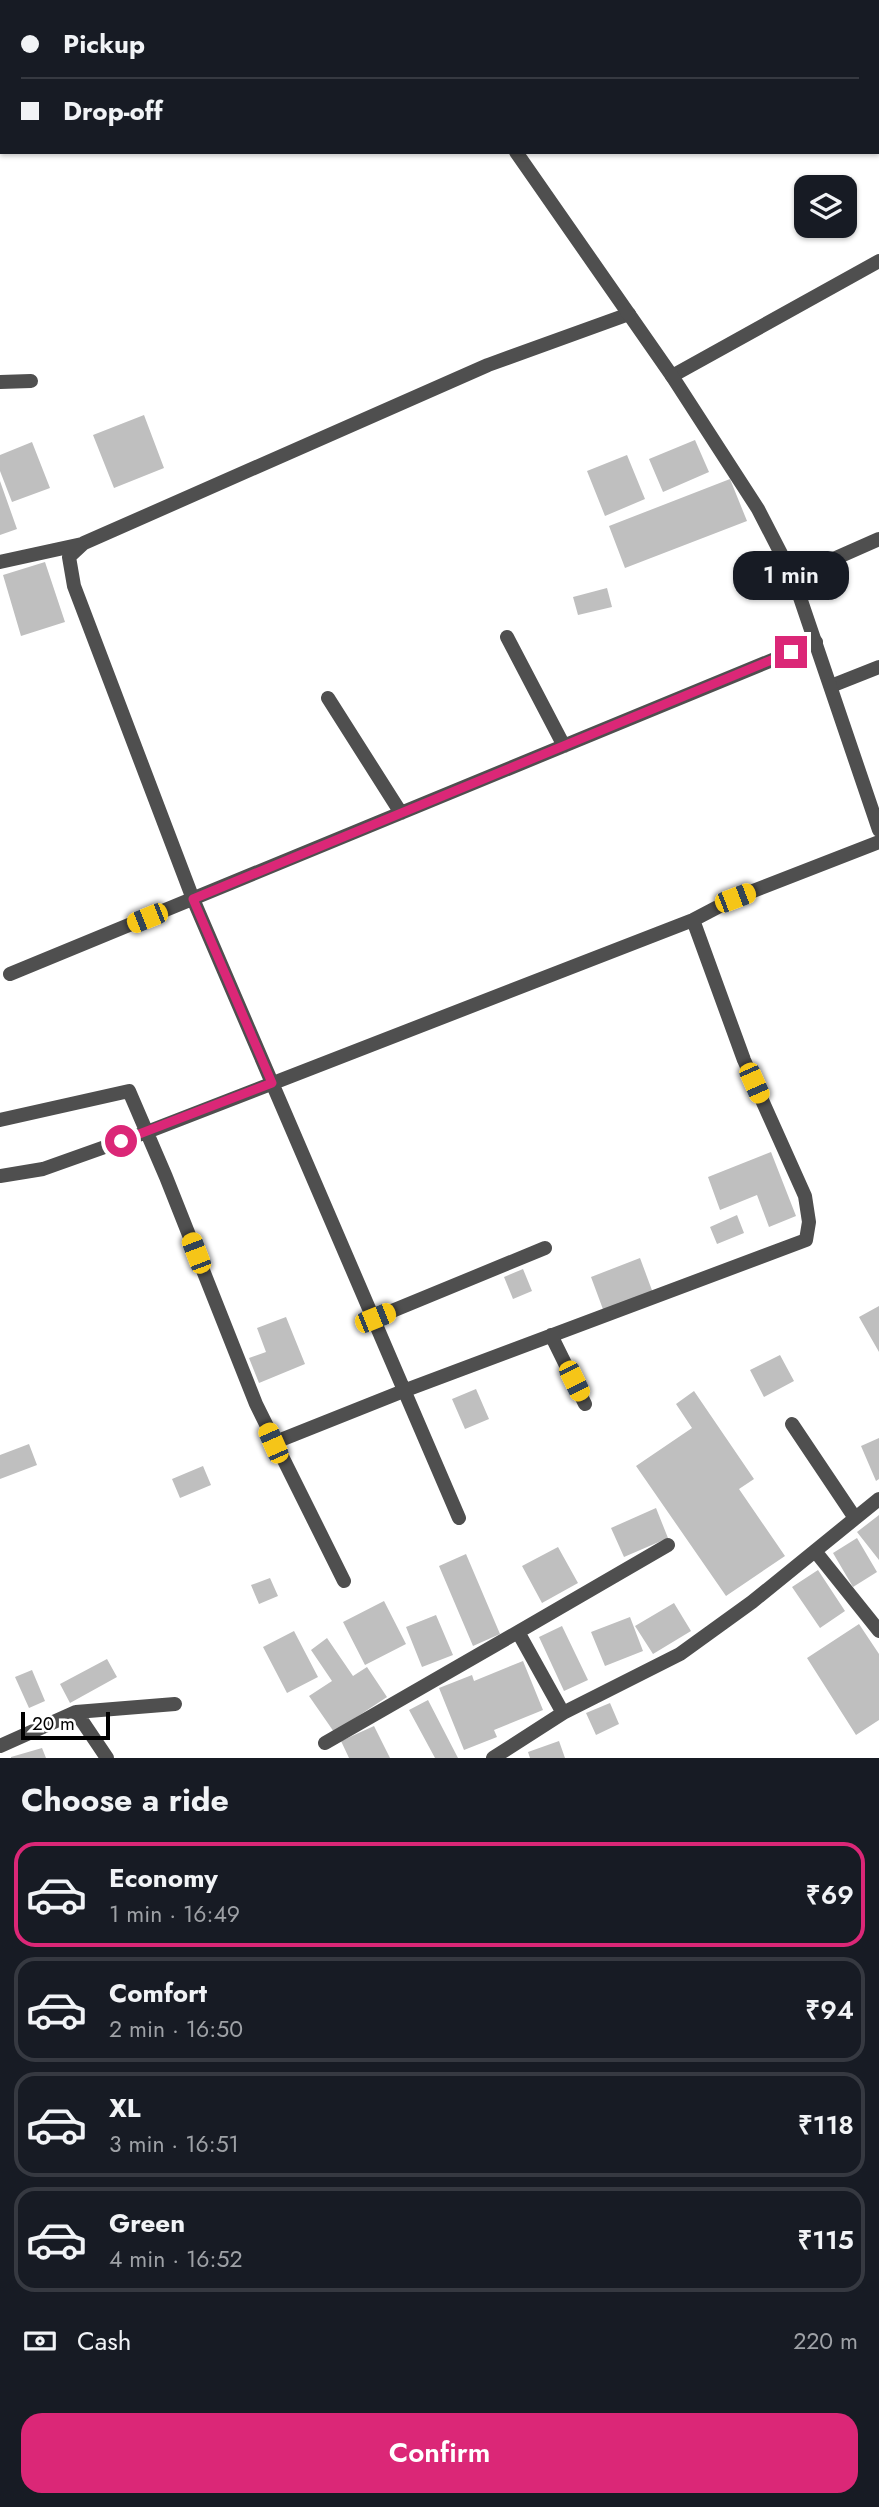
<!DOCTYPE html>
<html lang="en">
<head>
<meta charset="utf-8">
<style>
	:root { --surface:#171b24; --page:#242831; --text:#f1f3f6; --muted:#9ea1a6; --line:#363941; --accent:#db2777 }
	body { margin:0; font-family:Jost,sans-serif; background:var(--page); color:var(--text); height:100vh; display:flex; flex-direction:column; font-size:26px; white-space:nowrap }
	* { box-sizing:border-box; margin:0 }
	p { font-size:23px; color:var(--muted) }
	.icon { flex:none; width:38px; height:38px; fill:none; stroke:currentColor; stroke-width:2; stroke-linecap:round; stroke-linejoin:round }
	.map { position:relative; height:1758px; overflow:hidden }
	.details { display:flex; flex-direction:column; background:var(--surface); flex:1 }
	.details>* { flex:none }
	.top-card { position:absolute; left:0px; top:0px; width:880px; height:154px; box-shadow:0 2px 5px #0004; display:grid; align-content:center; height:154px; padding:0 21px; background:var(--surface) }
	.tools { position:absolute; left:794px; top:175px; display:grid; gap:14px }
	.tools a { display:grid; place-items:center; width:63px; height:63px; border-radius:14px; background:var(--surface); box-shadow:0 2px 5px #0004; font-size:35px }
	.scale { position:absolute; left:21px; bottom:18px; width:89px; box-sizing:border-box; padding-left:7px; border:4px solid #000; border-top:0; font-size:19px; line-height:24px; white-space:nowrap; color:#000; -webkit-text-stroke:5px #fff; paint-order:stroke }
	.end { position:absolute; width:32px; height:32px; margin:-16px; border:9px solid #db2777; background:#fff; box-shadow:0 0 0 4px #fff }
	.from { border-radius:50% }
	.bubble { position:absolute; height:49px; border-radius:21px; background:var(--surface); box-shadow:0 2px 5px #0004; font-size:23px; font-weight:600; line-height:49px; text-align:center }
	.car { position:absolute; width:21px; height:42px; margin:-21px -10px; border-radius:9px; box-shadow:0 0 5px 2px #0007; background:linear-gradient(#f5c518 24%,#345 0 40%,#f5c518 0 76%,#345 0 86%,#f5c518 0) }
	.top-card b { display:flex; align-items:center; gap:24px; height:66px; font-size:26px }
	.top-card b+b { border-top:2px solid var(--line) }
	.top-card i { width:18px; height:18px; background:var(--text) }
	ul { padding:0; list-style:none }
	li { display:flex; align-items:center; gap:21px; height:105px; margin:0 14px 10px; padding:0 7px; border:4px solid var(--line); border-radius:21px }
	li div { flex:1 }
	li b { display:block; font-size:26px }
	li em { font-style:normal; font-weight:600 }
	li.selected { border-color:var(--accent) }
	li>.icon { width:63px; height:63px; stroke-width:1.5 }
	h2 { padding:0 21px; font-size:32px; line-height:84px }
	.pay { display:flex; align-items:center; gap:18px; height:77px; padding:0 21px; font-size:26px }
	.pay p { margin-inline-start:auto }
	.action { display:flex; gap:14px; margin-top:auto; padding:14px 21px }
	.action a { flex:1; height:80px; border-radius:21px; background:var(--accent); color:#fff; font-size:28px; font-weight:600; line-height:80px; text-align:center }
	.map>svg:first-child { display:block }
	.building { fill:#bfbfbf }
	.lines { fill:none; stroke-linecap:round; stroke-linejoin:round }
	.minor { stroke:#4f4f4f; stroke-width:14 }
	.tertiary { stroke:#4f4f4f; stroke-width:14 }
	.route { stroke:#db2777; stroke-width:9 }
</style>
</head>
<body>
<div class="map">
<svg width="879" height="1758" viewBox="0 0 879 1758">
	<rect width="100%" height="100%" fill="#fff"/>
	<!-- building -->
	<path class="building" d="M144,415L164,468L114,488L93,435Z
		M695,440L709,472L663,492L649,459Z
		M32,442L50,488L12,502L0,471V455Z
		M627,455L645,499L605,516L587,471Z
		M730,479L747,521L625,568L609,526Z
		M0,481L17,529L0,535Z
		M45,562L65,622L21,636L3,575Z
		M607,588L612,607L578,615L573,597Z
		M771,1152L796,1216L769,1227L757,1195L720,1210L708,1177Z
		M737,1215L744,1233L717,1244L710,1227Z
		M640,1258L653,1293L604,1312L591,1277Z
		M523,1269L532,1291L513,1299L504,1277Z
		M879,1306V1352L859,1317Z
		M286,1317L305,1364L259,1383L249,1358L266,1352L257,1328Z
		M780,1355L794,1381L764,1397L750,1370Z
		M476,1389L489,1419L465,1429L452,1399Z
		M694,1391L754,1479L739,1489L785,1556L726,1596L636,1466L692,1428L676,1404Z
		M879,1438V1479L876,1481L861,1446Z
		M29,1444L37,1465L0,1479V1455Z
		M203,1466L211,1485L180,1498L172,1479Z
		M656,1508L668,1538L624,1557L611,1528Z
		M879,1515V1560L857,1532Z
		M857,1538L877,1572L853,1587L833,1553Z
		M558,1547L578,1583L542,1603L522,1566Z
		M466,1554L500,1634L473,1646L439,1566Z
		M818,1570L845,1611L820,1628L792,1587Z
		M270,1578L278,1596L259,1604L251,1585Z
		M384,1601L406,1644L365,1665L343,1622Z
		M674,1603L691,1631L653,1654L635,1626Z
		M436,1615L453,1655L422,1667L406,1627Z
		M630,1617L643,1651L605,1666L591,1632Z
		M859,1624L879,1654V1720L856,1735L807,1658Z
		M562,1626L588,1680L564,1691L539,1637Z
		M294,1631L318,1677L287,1693L263,1647Z
		M327,1638L353,1676L367,1667L387,1697L334,1732L309,1696L332,1681L311,1650Z
		M107,1659L117,1677L70,1703L60,1684Z
		M523,1661L543,1710L494,1730L497,1737L464,1750L439,1688L472,1675L474,1681Z
		M32,1670L45,1701L29,1708L15,1677Z
		M428,1700L458,1758H435L409,1710Z
		M610,1703L619,1724L596,1735L586,1713Z
		M374,1726L390,1758H349L341,1741Z
		M559,1741L565,1758H530L528,1752Z
		M42,1748L46,1758H11V1757Z"/>
	<g class="lines">
		<!-- minor -->
		<path class="minor" d="M672,376L879,261
			M0,382L31,381
			M0,562L82,544
			M793,577L879,539
			M507,637L564,746
			M831,686L879,667
			M328,698L401,813
			M10,974L816,642
			M0,1120L129,1091L166,1177L256,1404L344,1581
			M0,1176L43,1169L147,1132L693,920L735,898L879,842
			M375,1318L545,1248
			M551,1335L585,1404
			M792,1424L855,1518
			M273,1443L406,1390L806,1240L809,1222L805,1196L744,1060L693,920
			M459,1518L193,899L74,586L69,557L84,543L488,365L629,314
			M815,1551L879,1631
			M76,1712L175,1704
			M563,1713L518,1632L668,1545
			M325,1743L518,1632
			M0,1746L76,1712L107,1758
			M493,1758L563,1713L680,1654L752,1602L879,1499"/>
		<!-- tertiary -->
		<path class="tertiary" d="M411,0L412,2
			M516,152L672,376L758,509L793,577L879,830"/>
	</g>
	<g class="lines">
		<!-- route -->
		<path class="route" d="M121,1141L272,1083L193,899L791,652"/>
	</g>
</svg>
<div class="tools">
<a><svg class="icon" aria-label="layers" viewBox="0 0 24 24"><path d="M12 4l9 5-9 5-9-5zM3 14l9 5 9-5"/></svg></a>
</div>
<div class="scale">20 m</div>
<i class="end from" style="left:121px;top:1141px"></i>
<i class="end" style="left:791px;top:652px"></i>
<div class="bubble" style="left:733px;top:551px;width:116px">1 min</div>
<i class="car" style="left:735px;top:898px;rotate:69deg"></i>
<i class="car" style="left:147px;top:918px;rotate:248deg"></i>
<i class="car" style="left:754px;top:1083px;rotate:156deg"></i>
<i class="car" style="left:196px;top:1253px;rotate:339deg"></i>
<i class="car" style="left:375px;top:1318px;rotate:68deg"></i>
<i class="car" style="left:574px;top:1381px;rotate:154deg"></i>
<i class="car" style="left:273px;top:1443px;rotate:336deg"></i>
<div class="top-card">
<b><i class="from"></i>Pickup</b>
<b><i></i>Drop-off</b>
</div>
</div>
<section class="details">
<h2>Choose a ride</h2>
<ul>
<li class="selected"><svg class="icon" aria-label="car" viewBox="0 0 24 24"><path d="M5 17H2v-5l4-1 3-4h7l3 4 3 1v5h-3M9 17h6M6 11h13"/><circle cx="7" cy="17" r="2"/><circle cx="17" cy="17" r="2"/></svg><div><b>Economy</b><p>1 min · 16:49</p></div><em>₹69</em></li>
<li><svg class="icon" aria-label="car" viewBox="0 0 24 24"><path d="M5 17H2v-5l4-1 3-4h7l3 4 3 1v5h-3M9 17h6M6 11h13"/><circle cx="7" cy="17" r="2"/><circle cx="17" cy="17" r="2"/></svg><div><b>Comfort</b><p>2 min · 16:50</p></div><em>₹94</em></li>
<li><svg class="icon" aria-label="car" viewBox="0 0 24 24"><path d="M5 17H2v-5l4-1 3-4h7l3 4 3 1v5h-3M9 17h6M6 11h13"/><circle cx="7" cy="17" r="2"/><circle cx="17" cy="17" r="2"/></svg><div><b>XL</b><p>3 min · 16:51</p></div><em>₹118</em></li>
<li><svg class="icon" aria-label="car" viewBox="0 0 24 24"><path d="M5 17H2v-5l4-1 3-4h7l3 4 3 1v5h-3M9 17h6M6 11h13"/><circle cx="7" cy="17" r="2"/><circle cx="17" cy="17" r="2"/></svg><div><b>Green</b><p>4 min · 16:52</p></div><em>₹115</em></li>
</ul>
<div class="pay"><svg class="icon" aria-label="cash" viewBox="0 0 24 24"><path d="M3 7h18v10H3z"/><circle cx="12" cy="12" r="2"/></svg>Cash<p>220 m</p></div>
<div class="action"><a>Confirm</a></div>
</section>
</body>
</html>
